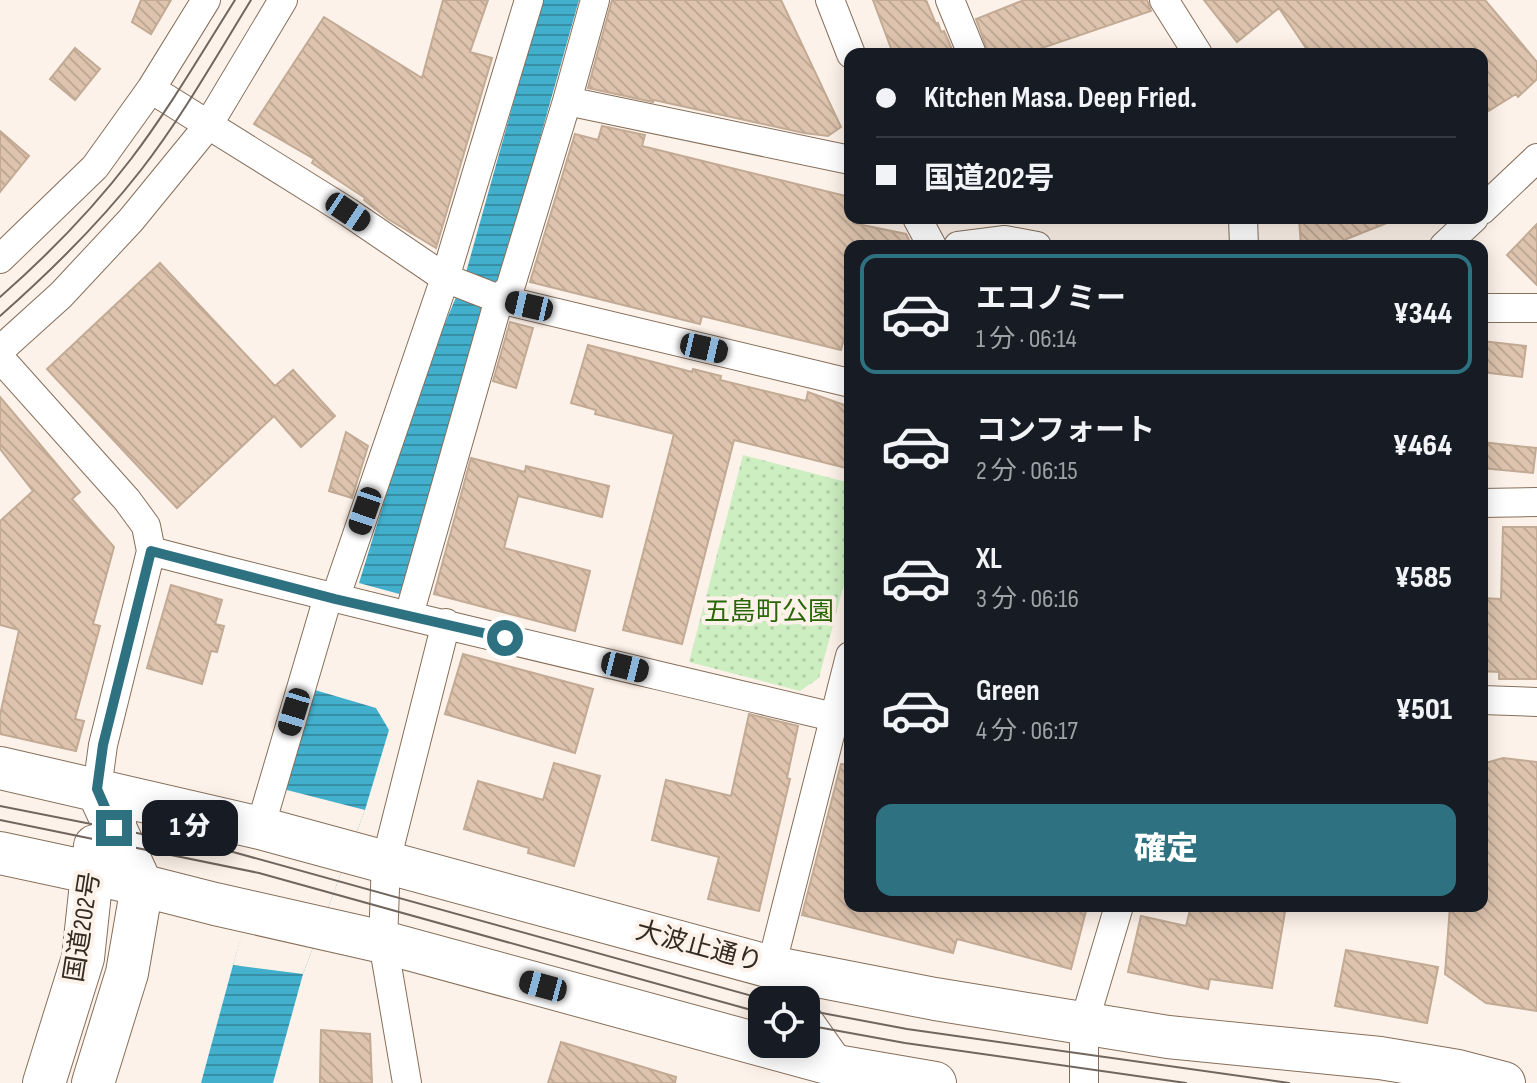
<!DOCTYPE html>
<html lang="ja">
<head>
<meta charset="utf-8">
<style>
	:root { --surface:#171b24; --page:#20242c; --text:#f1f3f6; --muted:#9ea1a6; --line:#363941; --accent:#2e7282 }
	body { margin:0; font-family:"Sofia Sans Condensed","Noto Sans JP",sans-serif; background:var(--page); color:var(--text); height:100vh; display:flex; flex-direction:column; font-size:30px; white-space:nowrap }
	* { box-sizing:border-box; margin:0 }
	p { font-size:26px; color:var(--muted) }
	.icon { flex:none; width:44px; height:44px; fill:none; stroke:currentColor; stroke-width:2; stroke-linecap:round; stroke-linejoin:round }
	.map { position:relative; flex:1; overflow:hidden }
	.drawer { position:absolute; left:844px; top:240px; width:644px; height:672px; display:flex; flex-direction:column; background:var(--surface); border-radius:16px; box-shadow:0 4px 20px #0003 }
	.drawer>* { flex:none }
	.banner { position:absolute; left:844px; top:48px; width:644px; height:176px; border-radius:16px; box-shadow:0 4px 20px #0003; display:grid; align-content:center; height:176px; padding:0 32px; background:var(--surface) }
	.fabs { position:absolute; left:748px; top:986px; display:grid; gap:16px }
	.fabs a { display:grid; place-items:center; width:72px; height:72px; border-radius:16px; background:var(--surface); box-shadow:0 4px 20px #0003; font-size:40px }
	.end { position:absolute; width:36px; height:36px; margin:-18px; border:10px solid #2e7282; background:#fff; box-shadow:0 0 0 4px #fff }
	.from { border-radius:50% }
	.bubble { position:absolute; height:56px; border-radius:16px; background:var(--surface); box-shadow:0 4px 20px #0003; font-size:26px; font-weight:800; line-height:56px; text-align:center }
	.car { position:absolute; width:24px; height:48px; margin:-24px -12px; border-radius:10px; box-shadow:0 0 6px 2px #0007; background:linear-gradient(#222 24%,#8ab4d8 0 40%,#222 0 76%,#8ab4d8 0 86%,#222 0) }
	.banner b { display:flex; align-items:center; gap:28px; height:76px; font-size:30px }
	.banner b+b { border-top:2px solid var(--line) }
	.banner i { width:20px; height:20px; background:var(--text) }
	ul { padding:14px 0 0; list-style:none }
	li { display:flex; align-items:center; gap:24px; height:120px; margin:0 16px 12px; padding:0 16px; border:4px solid transparent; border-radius:16px }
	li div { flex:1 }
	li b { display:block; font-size:30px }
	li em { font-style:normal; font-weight:800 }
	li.selected { border-color:var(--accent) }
	li>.icon { width:72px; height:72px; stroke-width:1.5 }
	.cta { display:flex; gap:16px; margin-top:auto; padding:16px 32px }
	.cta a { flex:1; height:92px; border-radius:16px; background:var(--accent); color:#fff; font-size:32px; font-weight:800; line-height:92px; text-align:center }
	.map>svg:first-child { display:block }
	.park { fill:url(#park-dots) }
	.water { fill:url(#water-rules) }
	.pier { fill:#fdf2e9 }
	.building { fill:url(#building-back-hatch); stroke:#c2aa94; stroke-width:2 }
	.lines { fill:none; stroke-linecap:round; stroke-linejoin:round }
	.minor-casing { stroke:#866f5b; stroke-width:30 }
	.highway-casing { stroke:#866f5b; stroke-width:44 }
	.minor { stroke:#fff; stroke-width:28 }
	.highway { stroke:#fff; stroke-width:42 }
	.tram { stroke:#70665d; stroke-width:2 }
	.route { stroke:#2e7282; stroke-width:10 }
	.labels { text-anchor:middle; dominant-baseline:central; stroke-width:8; stroke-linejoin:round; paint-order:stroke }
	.park-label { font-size:26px; fill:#296606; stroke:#fdf2e9 }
	.street-label { font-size:26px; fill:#342b22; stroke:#fdf2e9 }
</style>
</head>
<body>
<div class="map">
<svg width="1537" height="1083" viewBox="0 0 1537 1083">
	<defs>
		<pattern id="park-dots" width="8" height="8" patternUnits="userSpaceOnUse" patternTransform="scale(2)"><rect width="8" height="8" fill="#cceec0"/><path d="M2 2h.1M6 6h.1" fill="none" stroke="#b0cca5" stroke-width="1.8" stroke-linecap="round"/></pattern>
		<pattern id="water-rules" width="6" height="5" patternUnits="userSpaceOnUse" patternTransform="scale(2)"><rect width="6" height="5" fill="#42b0cc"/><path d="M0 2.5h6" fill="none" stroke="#388fa5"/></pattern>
		<pattern id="building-back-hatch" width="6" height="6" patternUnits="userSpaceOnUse" patternTransform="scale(2)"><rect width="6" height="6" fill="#dec4ae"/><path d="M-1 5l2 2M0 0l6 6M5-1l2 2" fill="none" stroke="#bfa995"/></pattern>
	</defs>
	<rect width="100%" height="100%" fill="#fdf2e9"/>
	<!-- park -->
	<path class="park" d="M743,455L850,483V561L819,678L800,691L689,662Z"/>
	<!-- water -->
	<path class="water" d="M542,0H579L491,312L430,490L403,595L359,583L423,375L465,276Z
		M315,690L376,708L389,730L365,810L303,974L273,1083H201L233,965Z"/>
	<!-- pier -->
	<path class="pier" d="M283,789L365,810L303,974L233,965Z"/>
	<!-- building -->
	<path class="building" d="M141,0H171L151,34L132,22Z
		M443,0H488L470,52L492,58L436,248L388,219L364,200L365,198L312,163L314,159L254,124L324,17L422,78Z
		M612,0H781L841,127L828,136L804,133L654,100L653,102L588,88Z
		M873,0H926L936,24L938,23L941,32L944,31L954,54H890L892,51Z
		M1024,0H1147L1151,11L1039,49L1041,54H989L976,19Z
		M1204,0H1485L1537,62V79L1518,97L1516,94L1482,115V54H1310L1279,8L1237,42Z
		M75,48L100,69L75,100L50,79Z
		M602,126L645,135L642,146L850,197V218H855L853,223L906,234L912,246H850V317L841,350L702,316L700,324L530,282L575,134L598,140Z
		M0,131L29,156L0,192Z
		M1299,218H1397V219L1339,242L1301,246Z
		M1537,224V285L1507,255Z
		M160,263L275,386L293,370L335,416L301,447L274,416L177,508L47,369Z
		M510,322L533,328L516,388L493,381Z
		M1482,341L1526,346L1522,377L1482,372Z
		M588,345L692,372L693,369L721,376L720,380L806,401L808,392L850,407V469L734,440L682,644L623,630L674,434L595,414L596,410L571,403Z
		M0,397L80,492L72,499L114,547L93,624L100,626L75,719L84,721L76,751L0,734V715L19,630L0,625V521L33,491L0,449Z
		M346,432L368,446L352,498L329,491Z
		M1482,442L1536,448L1533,473L1482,468Z
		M471,458L525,472L526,466L609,486L602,517L518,496L504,548L590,571L575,631L434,594Z
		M1503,527H1537V679H1499V672L1482,671V598L1501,599Z
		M171,585L222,600L215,624L224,626L217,652L211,651L202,684L147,668Z
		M463,654L593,689L575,753L445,714Z
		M749,714L798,726L787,778L790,779L759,911L708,899L719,857L652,840L666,780L731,796Z
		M1503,758L1537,762V1011L1486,1003L1445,974L1450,906H1482V764Z
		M554,763L600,776L574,866L528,853L529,848L464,829L478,781L543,800Z
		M841,764L850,765V906H1066L1086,911L1071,969L957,939L953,953L802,915Z
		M1191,906H1286L1272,988L1210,979L1208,989L1128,972L1141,916L1186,926Z
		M1346,950L1438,967L1427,1023L1335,1006Z
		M321,1030L370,1034L372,1083H320Z
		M561,1042L676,1077L675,1083H548Z"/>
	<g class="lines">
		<!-- minor casing -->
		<g class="minor-casing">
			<path id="minor" d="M830,0L851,54
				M950,0L972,54
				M1164,0L1198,54
				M151,89L348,212L445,278L499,299L850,383
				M567,101L850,160
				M1482,210L1537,158
				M917,218L932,246
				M1243,218L1244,246
				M958,246L1005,240L1037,246
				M1444,246L1474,218
				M0,259L95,167L151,89L206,0
				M1482,308H1537
				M0,350L61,295L131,220L207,127L283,0
				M0,358L127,500L146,526L151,551L103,745L97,789
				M1482,503L1537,502
				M151,551C383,612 617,665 850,721
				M335,599L445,278L529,0
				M409,615L499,299L510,288L567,101L595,0
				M1482,700L1537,702
				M260,828L328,597
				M794,1000L771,967L850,656
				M806,1016L842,1067L841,1072
				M407,1083L383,942L386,861L446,623
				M1084,1083V1023L1119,906"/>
		</g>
		<!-- highway casing -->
		<g class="highway-casing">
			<path id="highway" d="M0,768L260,828L771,967L935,999L1168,1037L1380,1058L1458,1071L1504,1083
				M0,853L93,873L215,904L383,942L842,1067L935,1083
				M44,1083L83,958L95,846
				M93,1083L127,973L142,886L97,789"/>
		</g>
		<!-- minor -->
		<use href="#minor" class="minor"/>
		<!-- highway -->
		<use href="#highway" class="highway"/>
		<!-- tram -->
		<path class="tram" d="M0,297C48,255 92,210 131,159C169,109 201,54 235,0
			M0,316C51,271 99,224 141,170C182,117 216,57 251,0
			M0,806L233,852L767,1000
			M0,820L259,873L762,1013
			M806,1010L907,1029L1289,1083
			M806,1025L905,1043L1186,1083"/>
	</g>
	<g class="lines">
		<!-- route -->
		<path class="route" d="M114,828L97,789L103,745L151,551L335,599L505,638"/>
	</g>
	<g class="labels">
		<!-- park labels -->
		<g class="park-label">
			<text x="769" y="612">五島町公園</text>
		</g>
		<!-- street labels -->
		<g class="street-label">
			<text transform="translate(83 927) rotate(-81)">国道202号</text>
			<text transform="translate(699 947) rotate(15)">大波止通り</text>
		</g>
	</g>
</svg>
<div class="fabs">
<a><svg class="icon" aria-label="locate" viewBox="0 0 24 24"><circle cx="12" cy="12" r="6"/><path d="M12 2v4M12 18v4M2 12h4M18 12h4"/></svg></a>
</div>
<i class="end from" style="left:505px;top:638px"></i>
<i class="end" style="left:114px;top:828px"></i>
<div class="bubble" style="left:142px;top:800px;width:96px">1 分</div>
<i class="car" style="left:348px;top:212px;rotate:124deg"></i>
<i class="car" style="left:529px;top:306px;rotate:283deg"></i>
<i class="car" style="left:704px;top:348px;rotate:103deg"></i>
<i class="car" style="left:365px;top:511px;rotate:199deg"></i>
<i class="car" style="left:625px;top:667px;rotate:104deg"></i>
<i class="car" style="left:294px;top:712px;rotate:197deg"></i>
<i class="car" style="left:543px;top:986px;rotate:285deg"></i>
<div class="banner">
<b><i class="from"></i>Kitchen Masa. Deep Fried.</b>
<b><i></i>国道202号</b>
</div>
<section class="drawer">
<ul>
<li class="selected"><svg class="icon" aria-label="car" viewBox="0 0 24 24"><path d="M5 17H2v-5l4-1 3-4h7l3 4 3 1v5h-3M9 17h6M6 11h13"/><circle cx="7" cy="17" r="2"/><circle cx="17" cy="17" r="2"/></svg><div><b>エコノミー</b><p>1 分 · 06:14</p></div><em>¥344</em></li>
<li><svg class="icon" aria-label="car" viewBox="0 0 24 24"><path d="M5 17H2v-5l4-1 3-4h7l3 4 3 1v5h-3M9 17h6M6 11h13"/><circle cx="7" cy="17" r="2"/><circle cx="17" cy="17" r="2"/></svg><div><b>コンフォート</b><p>2 分 · 06:15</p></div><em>¥464</em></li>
<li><svg class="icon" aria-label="car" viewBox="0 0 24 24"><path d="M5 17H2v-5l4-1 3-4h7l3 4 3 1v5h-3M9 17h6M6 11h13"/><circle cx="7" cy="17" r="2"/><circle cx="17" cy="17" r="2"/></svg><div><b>XL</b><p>3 分 · 06:16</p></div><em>¥585</em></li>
<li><svg class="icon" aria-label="car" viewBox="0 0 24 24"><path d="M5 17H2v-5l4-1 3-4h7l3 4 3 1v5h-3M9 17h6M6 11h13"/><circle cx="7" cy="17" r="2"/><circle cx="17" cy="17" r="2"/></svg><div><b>Green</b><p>4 分 · 06:17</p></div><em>¥501</em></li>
</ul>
<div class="cta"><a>確定</a></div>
</section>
</div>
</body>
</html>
